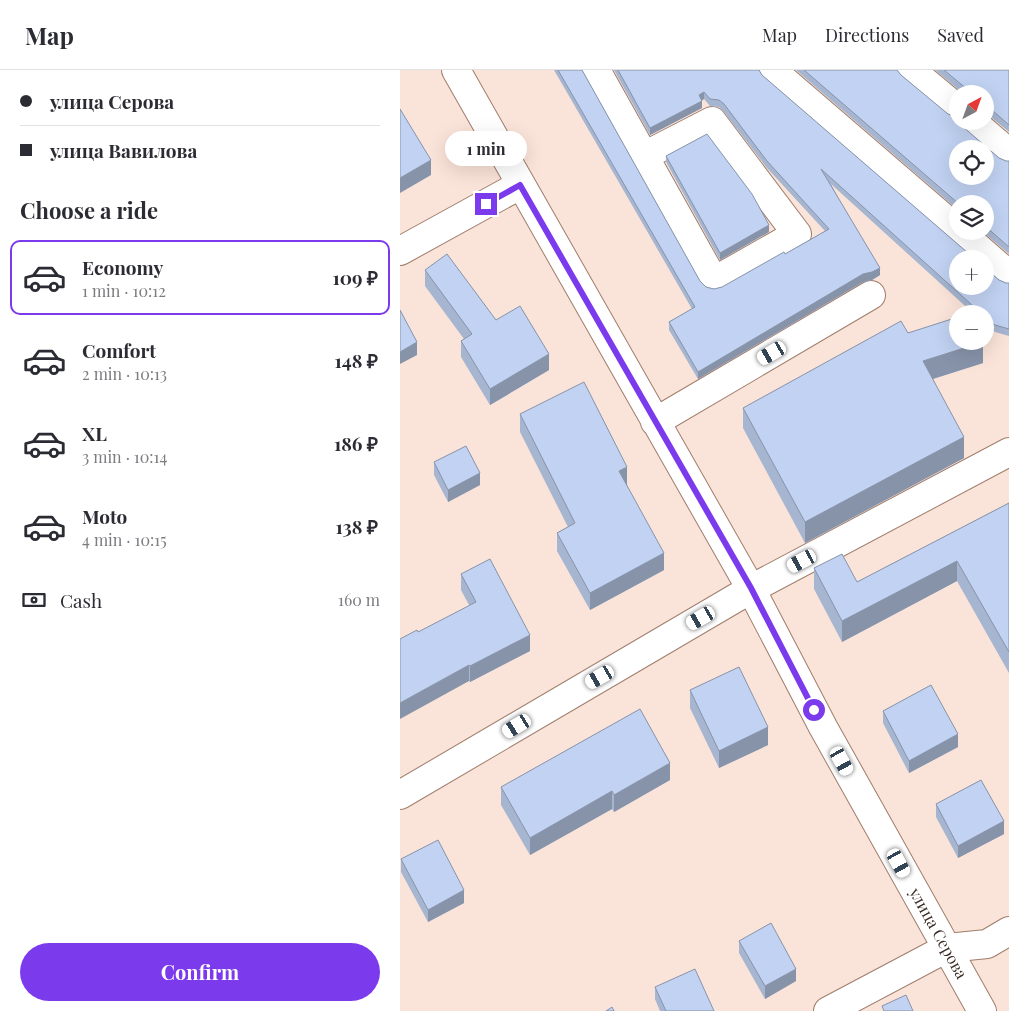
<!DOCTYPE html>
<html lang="en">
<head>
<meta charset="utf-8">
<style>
	:root { --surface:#fff; --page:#f2f2f3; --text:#2b2b33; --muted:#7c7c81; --line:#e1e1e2; --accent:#7c3aed }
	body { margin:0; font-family:"Playfair Display",serif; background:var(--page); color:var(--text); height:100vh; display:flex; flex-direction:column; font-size:19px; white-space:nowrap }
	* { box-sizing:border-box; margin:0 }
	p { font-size:16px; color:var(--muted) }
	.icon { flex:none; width:28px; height:28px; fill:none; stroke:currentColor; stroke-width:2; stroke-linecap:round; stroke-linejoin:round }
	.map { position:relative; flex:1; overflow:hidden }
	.details { display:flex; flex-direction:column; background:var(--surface); width:400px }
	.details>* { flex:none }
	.top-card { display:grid; align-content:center; height:110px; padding:0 20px; background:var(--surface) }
	.needle { width:32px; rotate:41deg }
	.controls { position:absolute; left:549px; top:15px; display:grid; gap:10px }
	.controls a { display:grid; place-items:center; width:45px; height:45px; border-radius:50%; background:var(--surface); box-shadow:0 5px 20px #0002; font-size:25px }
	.end { position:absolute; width:22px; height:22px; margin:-11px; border:6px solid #7c3aed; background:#fff; box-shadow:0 0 0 2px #fff }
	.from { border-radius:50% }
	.bubble { position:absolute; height:35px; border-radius:18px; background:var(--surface); box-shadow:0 5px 20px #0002; font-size:16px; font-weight:700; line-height:35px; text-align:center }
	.car { position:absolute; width:15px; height:30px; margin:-15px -8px; border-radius:6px; box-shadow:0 0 4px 1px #0007; background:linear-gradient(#fff 24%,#345 0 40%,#fff 0 76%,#345 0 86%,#fff 0) }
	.top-card b { display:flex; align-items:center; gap:18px; height:48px; font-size:19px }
	.top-card b+b { border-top:1px solid var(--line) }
	.top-card i { width:12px; height:12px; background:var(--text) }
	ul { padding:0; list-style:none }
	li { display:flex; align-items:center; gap:15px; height:75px; margin:0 10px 8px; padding:0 10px; border:2px solid transparent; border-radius:10px }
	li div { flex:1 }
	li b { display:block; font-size:19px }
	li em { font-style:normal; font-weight:700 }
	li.current { border-color:var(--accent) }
	li>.icon { width:45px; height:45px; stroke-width:1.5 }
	h2 { padding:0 20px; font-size:22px; line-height:60px }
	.pay { display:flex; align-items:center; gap:12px; height:55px; padding:0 20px; font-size:19px }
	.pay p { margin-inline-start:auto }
	.cta { display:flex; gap:10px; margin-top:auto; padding:10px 20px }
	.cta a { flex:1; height:58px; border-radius:30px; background:var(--accent); color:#fff; font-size:20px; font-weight:700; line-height:58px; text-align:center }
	header { display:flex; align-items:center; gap:30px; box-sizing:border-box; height:70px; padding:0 25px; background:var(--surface); border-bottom:1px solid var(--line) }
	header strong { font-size:24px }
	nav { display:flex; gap:28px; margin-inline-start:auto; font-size:18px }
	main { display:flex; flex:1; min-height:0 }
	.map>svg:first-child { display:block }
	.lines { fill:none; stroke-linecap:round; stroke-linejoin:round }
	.minor-casing { stroke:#9f7d6c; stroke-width:30 }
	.minor { stroke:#fff; stroke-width:28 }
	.wall { fill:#a6b5d0 }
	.shaded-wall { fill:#8793a9 }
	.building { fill:#c1d2f2; stroke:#8793a9; fill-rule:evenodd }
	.route { stroke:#7c3aed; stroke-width:6 }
	.labels { text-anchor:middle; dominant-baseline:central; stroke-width:4; stroke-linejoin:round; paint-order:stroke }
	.street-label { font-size:16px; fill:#3b2d26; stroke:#fff }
</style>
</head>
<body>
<header>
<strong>Map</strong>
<nav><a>Map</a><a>Directions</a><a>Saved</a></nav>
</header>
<main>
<section class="details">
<div class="top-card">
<b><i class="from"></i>улица Серова</b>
<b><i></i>улица Вавилова</b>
</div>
<h2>Choose a ride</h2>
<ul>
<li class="current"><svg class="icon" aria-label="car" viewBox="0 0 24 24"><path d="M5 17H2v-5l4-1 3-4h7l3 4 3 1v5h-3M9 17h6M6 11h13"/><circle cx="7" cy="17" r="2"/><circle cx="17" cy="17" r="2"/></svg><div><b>Economy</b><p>1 min · 10:12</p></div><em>109 ₽</em></li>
<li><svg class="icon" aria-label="car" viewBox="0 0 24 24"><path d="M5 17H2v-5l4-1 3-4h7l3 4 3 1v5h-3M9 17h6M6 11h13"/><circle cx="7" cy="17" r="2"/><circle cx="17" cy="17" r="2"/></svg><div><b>Comfort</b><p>2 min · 10:13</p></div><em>148 ₽</em></li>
<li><svg class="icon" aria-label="car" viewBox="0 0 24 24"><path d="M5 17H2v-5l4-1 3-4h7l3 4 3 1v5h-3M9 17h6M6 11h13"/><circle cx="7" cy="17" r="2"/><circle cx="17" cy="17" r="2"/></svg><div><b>XL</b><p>3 min · 10:14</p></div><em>186 ₽</em></li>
<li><svg class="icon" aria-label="car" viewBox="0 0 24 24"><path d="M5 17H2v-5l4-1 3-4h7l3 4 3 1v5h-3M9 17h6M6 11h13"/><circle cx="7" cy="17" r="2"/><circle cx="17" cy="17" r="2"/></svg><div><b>Moto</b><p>4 min · 10:15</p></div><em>138 ₽</em></li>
</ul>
<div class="pay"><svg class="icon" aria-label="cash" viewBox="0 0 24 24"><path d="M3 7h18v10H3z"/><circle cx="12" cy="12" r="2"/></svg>Cash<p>160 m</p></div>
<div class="cta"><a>Confirm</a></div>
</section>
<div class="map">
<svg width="609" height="941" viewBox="0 0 609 941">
	<rect width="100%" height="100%" fill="#fae3d8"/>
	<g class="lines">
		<!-- minor casing -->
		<g class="minor-casing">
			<path id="minor" d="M56,0L351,519L423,657L582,941
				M196,0L314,211L397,164L312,51L244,86
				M372,0L558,160
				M511,0L558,39
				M572,51L609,83
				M559,161L609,205
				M0,181L120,115
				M255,352L471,225
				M0,725L351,519L609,382
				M428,941L547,878L587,874L609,861"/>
		</g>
		<!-- minor -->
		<use href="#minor" class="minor"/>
	</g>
	<!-- wall -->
	<path class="wall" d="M154,0H182L300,211L306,217L314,219L322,217L385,184L425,161L367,98L324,42L319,37L310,36L304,29L302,30V38L250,65L214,0H359L362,5L599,210L606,213H609V266L595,262L585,253V244H574L431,114L480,205L472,210L463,212L298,309L269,260V252L292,239Z
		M396,0H497L501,5L599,88L606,91H609V184L582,161H585V134H558V140Z
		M535,0H609V62L585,42V24H564Z
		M266,86L369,162L320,190L266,92Z
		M25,200L96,250L149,300L90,335L61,287V271L64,269L25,216Z
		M508,263L583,293L533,309L564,388L405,473L343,358V338Z
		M120,344L227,415L264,500L190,540L157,481V463L168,457L120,362Z
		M34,392L80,415L48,432L34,405Z
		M609,433V603L557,511L442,572L414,519V498L457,512Z
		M61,504L130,581L70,612L69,611V535L61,520Z
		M290,620L368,675L319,698L290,638Z
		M483,641L558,677L509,703L483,653Z
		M270,710L214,742L212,739L130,785L101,735V717Z
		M536,734L604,764L558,788L536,747Z
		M1,789L64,833L28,852L1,802Z
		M339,871L396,911L365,929L339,883Z
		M255,917L314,941H260L255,929Z"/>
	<!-- shaded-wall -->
	<path class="shaded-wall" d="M304,22V29L299,32V25Z
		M302,31V38L250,65V58Z
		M31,90V105L0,123V108Z
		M369,155V162L320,190V183Z
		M480,198V205L472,210L463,212L298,309V302L463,204Z
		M17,272V285L0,294V282Z
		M583,272V293L523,312V291Z
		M149,284V300L90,335V319Z
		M564,367V388L405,473V452Z
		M227,397V415L219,419V401Z
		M80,403V415L48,432V420Z
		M264,483V500L190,540V523Z
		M557,491V511L442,572V551Z
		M130,565V581L70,612V596Z
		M69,595V611L0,649V633Z
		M368,657V675L319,698V681Z
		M558,664V677L509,703V691Z
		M270,693V710L214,742V725Z
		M212,721V739L130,785V768Z
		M604,751V764L558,788V776Z
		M64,820V833L28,852V840Z
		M396,899V911L365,929V916Z"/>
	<!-- building -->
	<path class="building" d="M158,0H182L300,211L306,217L314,219L322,217L384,182L385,184L429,159L367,91L324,34L319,30L310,29L304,22L299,25L302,31L250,58L218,0H359L362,5L575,189H558V216H585V198L599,210L606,213H609V259L595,255L585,246V244H582L421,99L480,198L472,202L463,204L298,302L269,252L295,237Z
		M404,0H497L501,5L548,44L557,47L558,51H559L561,55L599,88L606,91H609V177L585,156V134H559ZM558,79H585V106H558Z
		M544,0H609V55L585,34V24H570L568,20Z
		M0,39L31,90L0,108Z
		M307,64L352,124L369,155L320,183L266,86Z
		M47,184L96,250L120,236L149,284L90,319L61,271L72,264L25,200Z
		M0,240L17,272L0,282Z
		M558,247V271H583V272L523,291L564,367L405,452L343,338L501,251L508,263Z
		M184,312L227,397L219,401L264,483L190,523L157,463L175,453L120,344Z
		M66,376L80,403L48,420L34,392Z
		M609,433V582L557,491L442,551L414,498L442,484L457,512Z
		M90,489L130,565L70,596L69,595L0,633V569L17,560L18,562L76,532L61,504Z
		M339,597L368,657L319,681L290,620Z
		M531,615L558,664L509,691L483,641Z
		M240,639L270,693L214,725L212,721L130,768L101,717Z
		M581,710L604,751L558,776L536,734Z
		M38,770L64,820L28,840L1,789Z
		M371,853L396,899L365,916L339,871Z
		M295,899L314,941H266L255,917Z
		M506,925L513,941H484L482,936Z
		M212,937L214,941H206Z"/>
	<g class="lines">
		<!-- route -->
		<path class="route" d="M86,134L120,115L351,518L414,640"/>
	</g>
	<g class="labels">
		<!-- street labels -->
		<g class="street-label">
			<text transform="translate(539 863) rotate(61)">улица Серова</text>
		</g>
	</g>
</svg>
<div class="controls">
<a><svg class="needle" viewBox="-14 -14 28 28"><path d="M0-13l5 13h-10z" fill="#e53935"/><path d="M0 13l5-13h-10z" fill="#7c7c81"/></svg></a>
<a><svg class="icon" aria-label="locate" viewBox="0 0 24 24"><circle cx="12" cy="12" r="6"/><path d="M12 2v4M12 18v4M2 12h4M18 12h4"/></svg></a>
<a><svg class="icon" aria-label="layers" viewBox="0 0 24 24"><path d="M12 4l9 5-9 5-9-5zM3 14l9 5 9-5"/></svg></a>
<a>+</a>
<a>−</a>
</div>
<i class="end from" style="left:414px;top:640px"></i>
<i class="end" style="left:86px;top:134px"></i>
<div class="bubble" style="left:45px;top:61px;width:82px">1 min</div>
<i class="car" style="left:372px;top:283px;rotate:240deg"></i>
<i class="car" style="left:402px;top:491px;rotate:242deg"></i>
<i class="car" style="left:301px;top:548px;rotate:240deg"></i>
<i class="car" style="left:200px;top:607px;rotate:240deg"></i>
<i class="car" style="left:117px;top:656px;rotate:239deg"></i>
<i class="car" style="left:442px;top:691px;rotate:151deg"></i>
<i class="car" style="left:499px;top:793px;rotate:151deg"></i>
</div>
</main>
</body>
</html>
